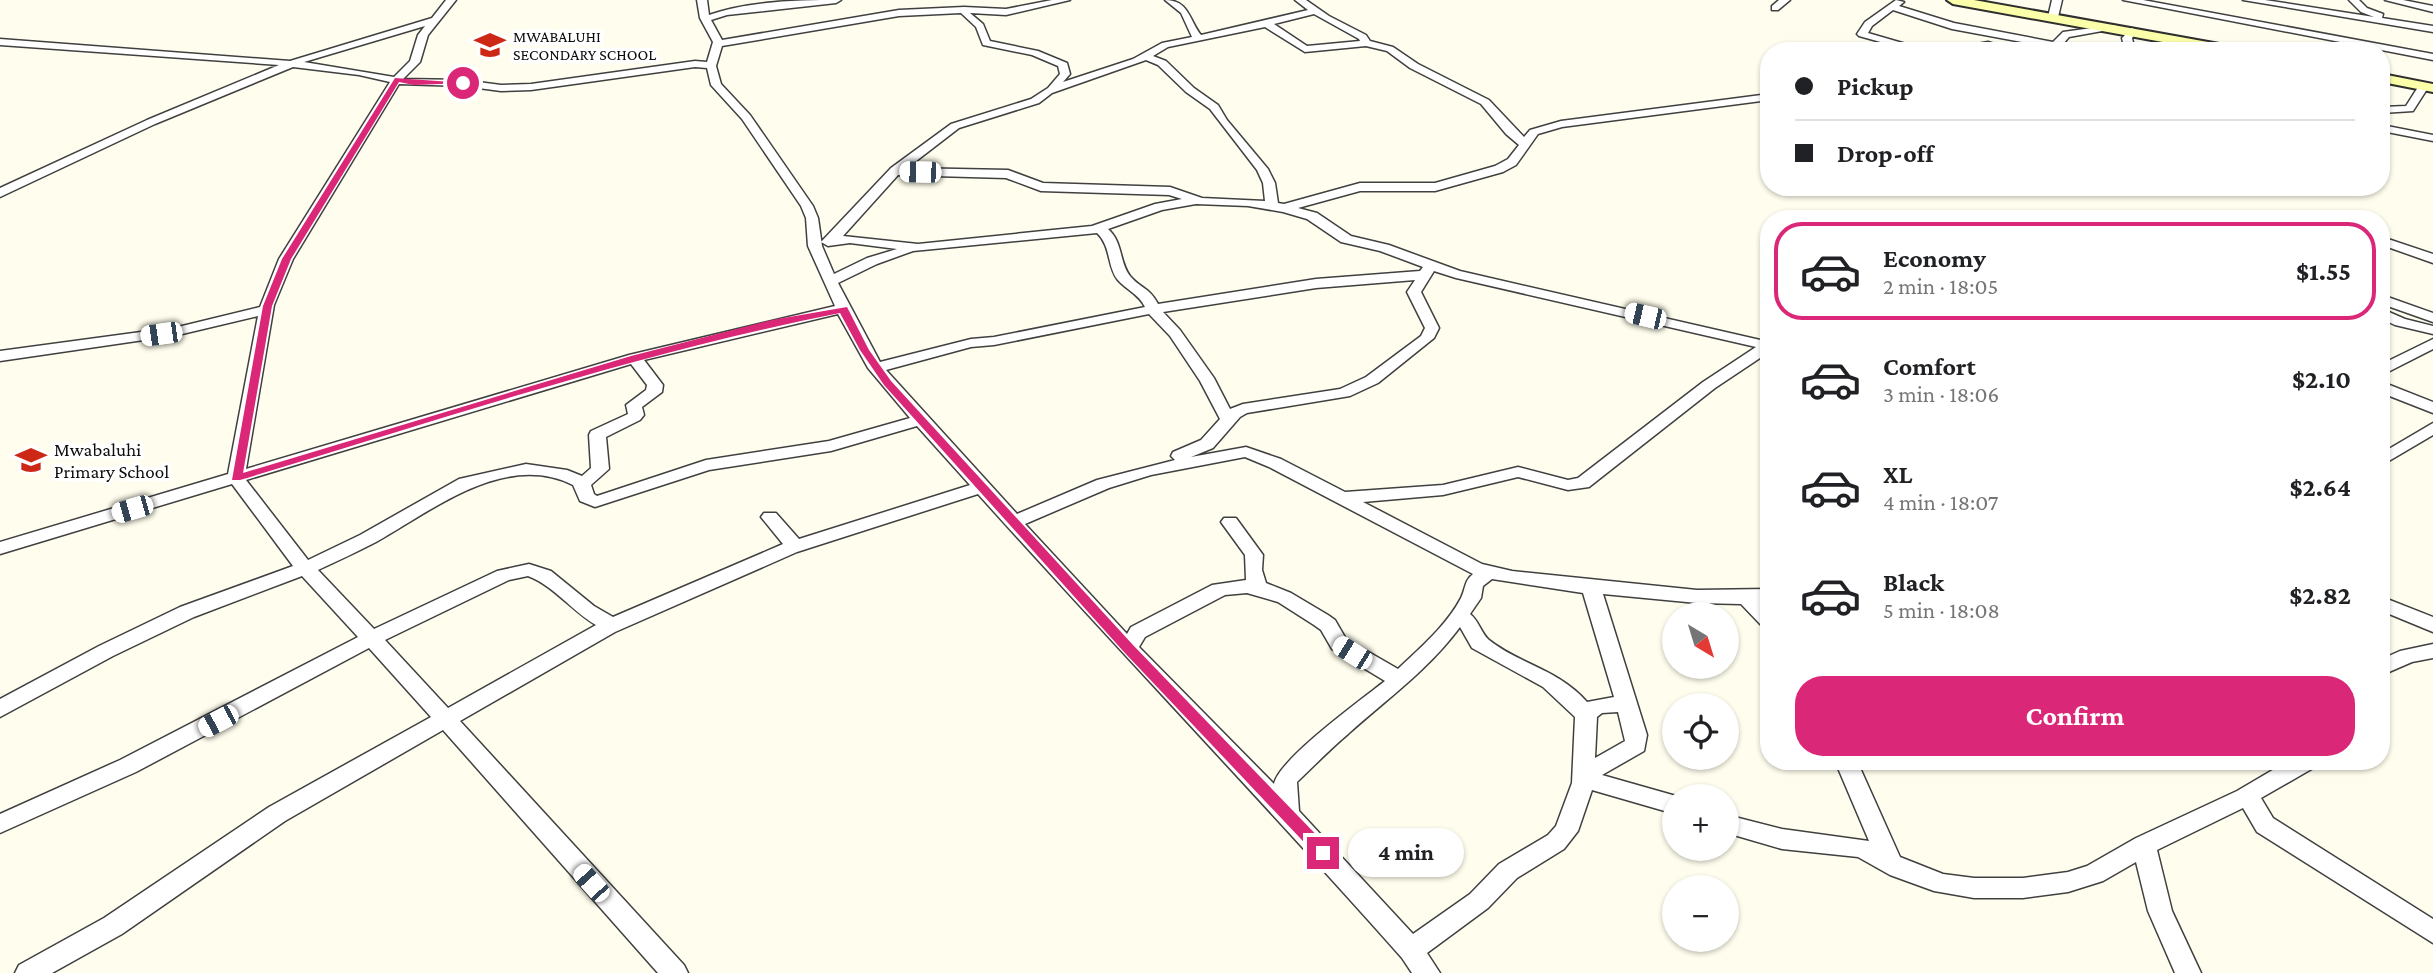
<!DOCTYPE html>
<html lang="en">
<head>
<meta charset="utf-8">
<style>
	:root { --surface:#fff; --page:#f2f2f2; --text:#202124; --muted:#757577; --line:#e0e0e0; --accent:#db2777 }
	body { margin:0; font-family:"Crimson Pro",serif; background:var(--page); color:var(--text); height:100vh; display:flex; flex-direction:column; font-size:26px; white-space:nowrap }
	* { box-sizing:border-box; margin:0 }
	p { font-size:23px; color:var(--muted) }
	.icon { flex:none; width:38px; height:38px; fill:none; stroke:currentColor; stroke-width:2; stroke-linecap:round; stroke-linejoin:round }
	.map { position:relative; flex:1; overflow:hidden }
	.sheet { position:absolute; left:1760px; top:210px; width:630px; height:560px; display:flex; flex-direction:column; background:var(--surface); border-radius:28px; box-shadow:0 2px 5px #0004 }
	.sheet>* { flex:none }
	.hud { position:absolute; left:1760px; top:42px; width:630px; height:154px; border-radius:28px; box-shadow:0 2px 5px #0004; display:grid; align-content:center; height:154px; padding:0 35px; background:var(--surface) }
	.needle { width:46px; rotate:142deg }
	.buttons { position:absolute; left:1662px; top:602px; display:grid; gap:14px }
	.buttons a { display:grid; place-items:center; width:77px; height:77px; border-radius:50%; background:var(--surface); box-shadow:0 2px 5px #0004; font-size:35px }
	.end { position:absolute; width:32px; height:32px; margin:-16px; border:9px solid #db2777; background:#fff; box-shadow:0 0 0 4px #fff }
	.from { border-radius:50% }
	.bubble { position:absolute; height:49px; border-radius:24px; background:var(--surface); box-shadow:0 2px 5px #0004; font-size:23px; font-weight:700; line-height:49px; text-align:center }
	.car { position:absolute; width:21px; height:42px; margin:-21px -10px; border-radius:9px; box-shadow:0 0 5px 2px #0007; background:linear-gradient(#fff 24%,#345 0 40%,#fff 0 76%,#345 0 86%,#fff 0) }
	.hud b { display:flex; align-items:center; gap:24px; height:66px; font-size:26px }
	.hud b+b { border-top:2px solid var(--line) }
	.hud i { width:18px; height:18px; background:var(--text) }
	ul { padding:12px 0 0; list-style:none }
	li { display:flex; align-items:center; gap:21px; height:98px; margin:0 14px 10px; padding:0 21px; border:4px solid transparent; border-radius:28px }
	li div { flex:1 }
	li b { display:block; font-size:26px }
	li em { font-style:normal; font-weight:700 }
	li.on { border-color:var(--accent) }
	li>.icon { width:63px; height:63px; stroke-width:1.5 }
	.button { display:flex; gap:14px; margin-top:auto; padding:14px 35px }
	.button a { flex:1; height:80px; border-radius:28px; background:var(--accent); color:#fff; font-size:28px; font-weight:700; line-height:80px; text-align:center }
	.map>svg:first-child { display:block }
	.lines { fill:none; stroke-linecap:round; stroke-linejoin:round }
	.street-casing { stroke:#404040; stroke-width:3 }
	.secondary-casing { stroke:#2f2f2f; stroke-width:4 }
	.street { fill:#fff; fill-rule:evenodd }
	.secondary { fill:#fcffa9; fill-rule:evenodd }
	.route { fill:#db2777 }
	.labels { text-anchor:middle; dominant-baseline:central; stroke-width:7; stroke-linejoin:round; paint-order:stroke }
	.far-poi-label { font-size:16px; fill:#0d0d0d; stroke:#fff; text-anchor:start }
	.poi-label { font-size:19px; fill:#0d0d0d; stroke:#fff; text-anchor:start }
</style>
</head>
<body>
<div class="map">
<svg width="2433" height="973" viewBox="0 0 2433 973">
	<rect width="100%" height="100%" fill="#fffeee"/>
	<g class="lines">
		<!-- street casing -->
		<g class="street-casing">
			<path id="street" d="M446,0H456L428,35L420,62L403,79L463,80L501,85L531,84L695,61L707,62L713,42L700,18L697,0H707L709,15C749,1 798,0 841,0L836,3L727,15L711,20L722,40L899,10L964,7L1006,9L1052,0H1070L1006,15L970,13L983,24L990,41L1038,51L1067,63L1070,74L1063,82L1133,59L1162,43L1192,37L1181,13L1165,0C1189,0 1189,20 1201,35L1308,10L1295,0H1306L1329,16L1366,35L1370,41L1393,47L1418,64L1489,100L1524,137L1530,130L1561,121L1769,94V100L1562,127L1538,134L1516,165L1503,172L1435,191H1360L1298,208L1317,213L1351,236L1389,245L1460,271L1769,342V352L1715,388L1589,487L1568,490L1518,477L1443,495L1363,502L1482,564L1512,571L1697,590L1769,589V601L1762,602L1769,609V628L1762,626L1741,604L1697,603L1603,594L1647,735L1644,751L1602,775L1676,796L1675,814L1592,790L1578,831L1564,849L1517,878L1488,908L1427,953L1440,973H1412L1402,958C1263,801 1118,650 978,494L797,552L615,632L460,721L684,965L688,973H658L443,730L285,821L122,934L52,973H15L19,965L104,918L269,807L431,717L369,648L136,772L0,833V814L120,760L358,637L302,576L194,617L113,656L0,717V699L99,646L180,607L293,566L232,484L0,554V542L228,474L258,316L178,335L0,361V351L178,327L260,307L279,259L390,82L359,75L293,67L155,124L0,197V188L147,120L279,65L0,45V39L290,61L432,18ZM961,13L976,27L983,45L1032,55L1058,66L1060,74L1048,88L1031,99L951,124L891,168L821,242L828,246L850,243L897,249L867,258L834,274L822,246L818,218L813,206L750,115L721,84L716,66L722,46L899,16ZM1314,14L1359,39L1360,41L1307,46L1274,24ZM425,26L418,35L410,61L394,77L304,62ZM1265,27L1305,52L1366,46L1387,51L1410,68L1481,104L1506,134L1519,145L1508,159L1495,166L1435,183H1360L1284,204L1278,203L1275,183L1268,169L1227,120L1218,105L1194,88L1166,61L1153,56L1168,47ZM1146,60L1158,65L1186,92L1210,109L1257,170L1263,183L1265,201L1202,198L1170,187L1043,183L1008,170L907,168L959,128L1039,103L1052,93ZM695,67L707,68L711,85L742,119L801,206L806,218L808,246L835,306L629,355L246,469L274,305L293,259L399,84L463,86L501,91L531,90ZM898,175L1006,178L1041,191L1169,195L1182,199L1155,204L1092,226L918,244L843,236ZM1196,204L1248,206L1283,212L1307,219L1341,242L1380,251L1423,267L1420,271L1316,279L1158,304C1150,288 1140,288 1130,276C1119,262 1123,242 1108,229L1162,210ZM1097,233C1111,246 1107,265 1117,279C1126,290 1138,293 1145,307L994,337L971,339L880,362L838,283L877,264L913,251ZM1434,271L1456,278L1756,347L1703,382L1578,478L1568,480L1518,467L1443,485L1345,492L1281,459L1246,447L1191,457L1213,448L1240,417L1247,413L1350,396L1378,383L1434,338L1439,328L1421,292ZM1415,280L1407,292L1425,328L1421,336L1366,377L1340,389L1243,404L1230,409L1214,378L1180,330L1163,312L1316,288ZM838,314L868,368L910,418L829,441L706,460L597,496L594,494L591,485L609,469L606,437L640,420L644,415L642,407L662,392L663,385L644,360ZM1149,314L1170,336L1200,381L1220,419L1201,440L1173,452L1171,456L1175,460L1097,480L1017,514L886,370L971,347L994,345ZM631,364L647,385L646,390L626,405L628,414L591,431L589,435L591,468L582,476L567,470L526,464L459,479L360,535L308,560L246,480ZM917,426L970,485L799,539L776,513H764L761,517L783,544L613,617L594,606L551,571L529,564L497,571L374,629L318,570C337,561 357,552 376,542C433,510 505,451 573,485L580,501L595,507L709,470L831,451ZM1245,457L1269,467L1473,574C1464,581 1466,588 1461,598C1447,625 1420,648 1398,669L1346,639L1335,620L1328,615L1291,593L1266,583L1262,570L1263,555L1236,518H1224L1221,522L1245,555L1246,580L1212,585L1131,627L1127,634L1025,524L1109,488L1151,475ZM528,576C553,585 573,612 596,625L448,708L385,640L509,580ZM1492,579L1583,593L1614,697L1587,702C1558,669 1519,664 1489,640C1481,633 1479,621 1470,614L1481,598L1483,586ZM1247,593L1278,602L1314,625L1321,630L1332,649L1385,681C1362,699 1278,760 1274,784L1139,647L1145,637L1225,595ZM1460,627L1472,648L1543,687L1575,717L1572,783L1556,826L1548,835L1499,864L1470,894L1413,934L1299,811L1297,782C1314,766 1330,749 1348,734C1388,698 1427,671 1460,627ZM1618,712L1625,741L1595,758L1597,717L1602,713Z
				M1779,0H1790L1778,10H1772V6Z
				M1896,0L1904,2L1899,6L1954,23L2053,42L2063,32L2114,25L2119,28L2069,37L2057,51H2046L2049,47L1952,29L1893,10L1872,26L1868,33L1930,51H1913L1859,36L1857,34L1865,22Z
				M2052,0H2062L2058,17L2053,20L2048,17Z
				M2123,0H2143L2433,54V60Z
				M2243,0H2265L2374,17L2361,12L2349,0H2359L2367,8L2383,14L2382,18L2433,26V32Z
				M2385,0H2403L2433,6V12Z
				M2132,28L2137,31L2132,38L2135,51H2125L2122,38Z
				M1988,42L2017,51L1988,48L1939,51Z
				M2420,84L2429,86L2413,111L2382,113V107L2406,106Z
				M2382,125L2433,135V141L2382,131Z
				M2382,237L2433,254V263L2382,245Z
				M2382,295L2433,313V322L2382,304Z
				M2382,309L2405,319L2433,326V334L2395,325L2382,319Z
				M2433,339V349L2382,375V364Z
				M2382,382L2433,402V413L2382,393Z
				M2433,423V435L2382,465V453Z
				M2382,597L2433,617V632L2382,611Z
				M2433,644V658L2412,662L2382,675V659L2400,651Z
				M1835,761H1857L1900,857L1943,874L1974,878H2023L2068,872L2087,866L2136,838L2237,791L2288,761H2318L2315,767L2261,798L2273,818L2433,919V943L2257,832L2243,808L2157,850L2172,911L2201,973H2175L2148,911L2136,862L2103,881L2068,892L2023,898H1974L1934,891L1890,875L1858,857L1782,849L1727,833V815L1782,829L1869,841Z"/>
		</g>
		<!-- secondary casing -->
		<g class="secondary-casing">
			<path id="secondary" d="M1947,0H1974L2236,47L2243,51H2212L1953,4Z
				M2382,74L2433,84V92L2382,82Z"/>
		</g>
		<!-- street -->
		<use href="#street" class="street"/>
		<!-- secondary -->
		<use href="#secondary" class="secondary"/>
	</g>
	<!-- route -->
	<path class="route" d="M395,78L466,83L414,85L399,82L291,259L272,306L243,473L631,356L772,320L847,307L869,350L891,381L1133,645L1329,848L1331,853L1329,857H1318L1124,652L884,385L860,350L840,313C637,353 439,420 240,480H232L263,306L282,259Z"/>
	<!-- icons -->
	<defs>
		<g id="school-bare" transform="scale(2.415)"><path d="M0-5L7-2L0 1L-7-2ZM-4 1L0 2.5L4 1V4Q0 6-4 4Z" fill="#cd2816" stroke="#fff" stroke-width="2.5" paint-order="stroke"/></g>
	</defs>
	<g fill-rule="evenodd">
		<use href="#school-bare" x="490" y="45"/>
		<use href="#school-bare" x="31" y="460"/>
	</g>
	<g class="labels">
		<!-- far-poi labels -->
		<g class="far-poi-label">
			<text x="513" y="36">MWABALUHI<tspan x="513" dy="18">SECONDARY SCHOOL</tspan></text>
		</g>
		<!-- poi labels -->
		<g class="poi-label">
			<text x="54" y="449">Mwabaluhi<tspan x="54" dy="22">Primary School</tspan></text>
		</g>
	</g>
</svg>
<div class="buttons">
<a><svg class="needle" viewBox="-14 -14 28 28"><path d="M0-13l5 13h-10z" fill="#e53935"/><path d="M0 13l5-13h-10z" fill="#757577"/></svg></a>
<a><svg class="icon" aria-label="locate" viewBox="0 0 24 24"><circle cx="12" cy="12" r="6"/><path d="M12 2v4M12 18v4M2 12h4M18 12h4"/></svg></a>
<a>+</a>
<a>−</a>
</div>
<i class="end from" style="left:463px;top:83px"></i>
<i class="end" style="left:1323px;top:853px"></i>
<div class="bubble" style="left:1348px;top:828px;width:116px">4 min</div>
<i class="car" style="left:920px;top:172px;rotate:271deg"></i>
<i class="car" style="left:1645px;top:316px;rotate:283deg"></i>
<i class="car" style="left:161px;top:334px;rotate:262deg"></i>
<i class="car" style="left:132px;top:509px;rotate:254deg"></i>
<i class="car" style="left:1352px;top:653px;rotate:302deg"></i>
<i class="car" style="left:218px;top:721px;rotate:242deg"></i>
<i class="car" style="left:591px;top:883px;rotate:318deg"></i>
<div class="hud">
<b><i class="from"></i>Pickup</b>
<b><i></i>Drop-off</b>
</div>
<section class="sheet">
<ul>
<li class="on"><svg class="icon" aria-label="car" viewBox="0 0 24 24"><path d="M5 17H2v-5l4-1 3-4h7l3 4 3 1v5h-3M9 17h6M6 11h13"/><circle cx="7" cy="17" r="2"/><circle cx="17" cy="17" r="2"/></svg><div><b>Economy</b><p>2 min · 18:05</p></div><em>$1.55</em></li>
<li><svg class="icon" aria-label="car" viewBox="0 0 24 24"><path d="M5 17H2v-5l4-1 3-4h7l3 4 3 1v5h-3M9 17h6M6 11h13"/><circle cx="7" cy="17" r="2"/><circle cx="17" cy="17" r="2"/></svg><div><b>Comfort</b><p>3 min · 18:06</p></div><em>$2.10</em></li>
<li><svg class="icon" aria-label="car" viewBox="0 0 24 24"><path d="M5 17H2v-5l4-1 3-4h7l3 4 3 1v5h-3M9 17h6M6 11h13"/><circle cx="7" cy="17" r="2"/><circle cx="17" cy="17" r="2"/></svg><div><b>XL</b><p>4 min · 18:07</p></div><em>$2.64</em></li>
<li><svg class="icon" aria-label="car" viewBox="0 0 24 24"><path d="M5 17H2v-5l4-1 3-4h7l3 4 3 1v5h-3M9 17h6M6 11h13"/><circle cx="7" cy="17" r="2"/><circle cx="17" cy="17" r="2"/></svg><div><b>Black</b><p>5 min · 18:08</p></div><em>$2.82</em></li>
</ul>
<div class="button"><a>Confirm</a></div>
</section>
</div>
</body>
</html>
